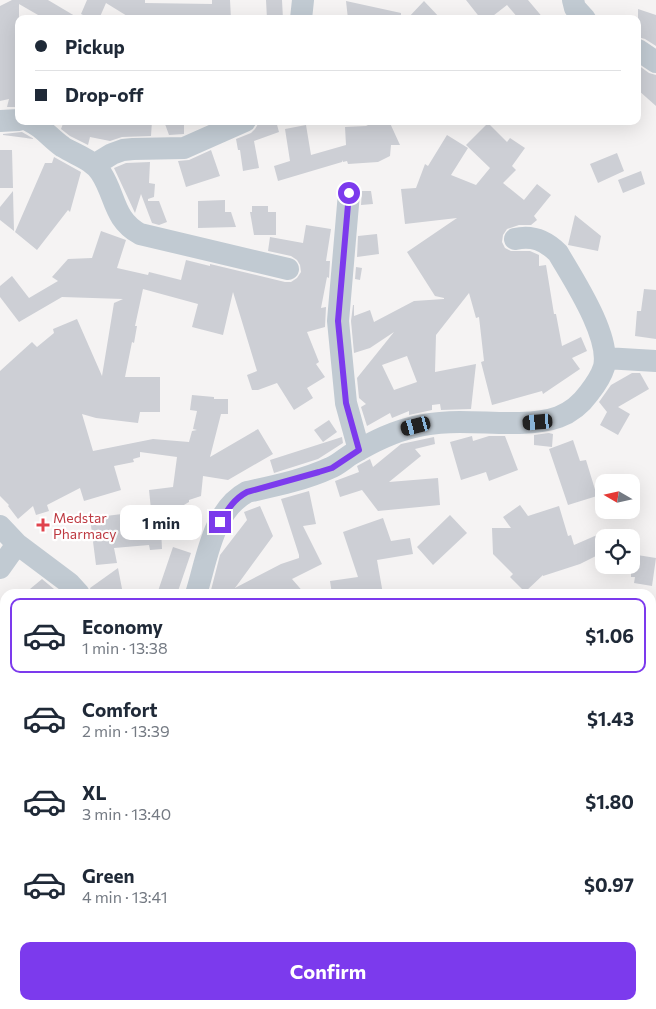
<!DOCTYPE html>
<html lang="en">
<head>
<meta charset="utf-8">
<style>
	:root { --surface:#fff; --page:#f2f2f3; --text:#1f2937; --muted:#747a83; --line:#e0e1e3; --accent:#7c3aed }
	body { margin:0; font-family:Commissioner,sans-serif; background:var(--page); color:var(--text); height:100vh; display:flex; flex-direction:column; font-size:19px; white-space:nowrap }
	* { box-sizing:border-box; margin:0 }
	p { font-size:16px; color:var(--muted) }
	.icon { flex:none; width:28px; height:28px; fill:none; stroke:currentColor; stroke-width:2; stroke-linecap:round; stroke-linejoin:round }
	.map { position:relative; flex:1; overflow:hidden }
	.drawer { position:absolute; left:0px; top:589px; width:656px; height:421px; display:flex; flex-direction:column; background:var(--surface); border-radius:15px 15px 0 0; box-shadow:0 5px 20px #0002 }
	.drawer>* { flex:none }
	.hud { position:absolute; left:15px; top:15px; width:626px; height:110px; border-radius:10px; box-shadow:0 5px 20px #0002; display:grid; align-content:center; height:110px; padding:0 20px; background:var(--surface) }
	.needle { width:32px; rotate:279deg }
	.tools { position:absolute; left:595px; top:474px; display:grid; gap:10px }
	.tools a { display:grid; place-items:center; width:45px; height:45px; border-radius:10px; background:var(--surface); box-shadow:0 5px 20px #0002; font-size:25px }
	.end { position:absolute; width:22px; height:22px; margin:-11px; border:6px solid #7c3aed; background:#fff; box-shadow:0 0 0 2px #fff }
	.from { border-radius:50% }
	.bubble { position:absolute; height:35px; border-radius:10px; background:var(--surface); box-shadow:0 5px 20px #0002; font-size:16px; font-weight:700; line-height:35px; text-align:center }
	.car { position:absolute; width:15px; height:30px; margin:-15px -8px; border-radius:6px; box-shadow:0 0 4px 1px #0007; background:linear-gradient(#222 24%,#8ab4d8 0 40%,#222 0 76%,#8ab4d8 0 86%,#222 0) }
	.hud b { display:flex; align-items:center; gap:18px; height:48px; font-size:19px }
	.hud b+b { border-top:1px solid var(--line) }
	.hud i { width:12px; height:12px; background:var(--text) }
	ul { padding:9px 0 0; list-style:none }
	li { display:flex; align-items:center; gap:15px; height:75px; margin:0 10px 8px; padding:0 10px; border:2px solid transparent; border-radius:10px }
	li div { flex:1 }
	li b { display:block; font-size:19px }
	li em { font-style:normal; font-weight:700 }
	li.current { border-color:var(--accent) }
	li>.icon { width:45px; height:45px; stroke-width:1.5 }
	.cta { display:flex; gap:10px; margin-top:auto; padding:10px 20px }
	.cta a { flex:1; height:58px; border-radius:10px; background:var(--accent); color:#fff; font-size:20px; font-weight:700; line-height:58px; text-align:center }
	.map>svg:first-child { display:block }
	.building { fill:#cdcfd5; fill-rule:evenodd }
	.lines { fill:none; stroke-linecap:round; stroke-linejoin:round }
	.minor { stroke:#c1cad2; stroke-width:22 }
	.route { stroke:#7c3aed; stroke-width:6 }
	.health-dot { fill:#e0444e; stroke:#fff; stroke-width:2 }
	.labels { text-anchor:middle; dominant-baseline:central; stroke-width:4.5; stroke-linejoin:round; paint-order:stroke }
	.health-label { font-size:14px; fill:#be3a42; stroke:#fff; text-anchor:start }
</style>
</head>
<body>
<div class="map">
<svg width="656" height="1009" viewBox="0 0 656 1009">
	<rect width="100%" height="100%" fill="#f5f3f3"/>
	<!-- building -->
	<path class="building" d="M12,0H48L80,19H45L19,4V107H7L9,99L0,101V6Z
		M87,0H145V3L212,4V0H230L231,19H132L106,3L99,19H91L81,14Z
		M266,0H282L283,19H267Z
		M466,0H528L544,19H519L507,5L489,19H481Z
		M346,1L401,13V19H348Z
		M424,1L441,19H407Z
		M638,9L656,15V46L645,39L638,37Z
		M638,65L649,73L656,75V106L638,90Z
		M64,121H94L101,123L152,121L151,136L122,137L110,141L90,137L88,145L70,136L61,129Z
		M267,121H276L279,132L254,141L259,168L243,171L240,150H238L236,139L251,133L255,129L258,124Z
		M376,121H389L400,145H391L390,156L378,162L348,164L347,161L343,162L342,160V162L278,181L274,166L290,161L285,129L306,125L311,155L346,145L345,127L366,126Z
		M488,123L507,142L510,138L525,148L512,166L516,170L503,183L524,200L537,184L551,195L534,216L537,220L531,225H519L507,229L503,235L502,242L505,248L511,251H530L539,255V266L546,265L554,314H556L562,346L581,337L587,351L572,358L580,369L543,394L542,391L492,405L481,362L484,361L479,317L476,318L469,293L436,335L435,372L476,364L471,409L441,410L440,404L432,405V410L409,415V411L392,418L390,413L367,426L361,407L366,404L359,398L357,378L394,332L370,348L354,353L351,321L353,305H354V316L370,310L374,322L414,301L444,299V298L435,296L407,252L457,218L405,224L401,189L416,188L425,164L428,166L447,135L468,148L451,175L476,185L490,168L466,145ZM407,356L417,382L394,390L382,365Z
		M165,124H184V134L169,135Z
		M22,132L34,139L3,135V134Z
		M0,150H12L13,188H0Z
		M211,150L220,176L186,187L178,161L189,160Z
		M617,153L624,171L598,183L590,164Z
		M54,157L81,172L70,212L68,210L37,250L15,232L45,163H52Z
		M150,162L149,183L155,184L154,197L148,199V201H159L167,222L159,225L152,223L141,194L135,213L114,168L126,163Z
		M641,171L645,184L623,193L618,180Z
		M13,191L14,231L0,220V207Z
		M362,191H371L373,204L361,205Z
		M225,200V212H231L236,227L198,228V201Z
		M252,206H268V212H276V235H254L250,212H252Z
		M575,215L601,236L598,251L568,245Z
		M306,225L331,229L326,261H330L329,278L327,277L321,308L326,307L325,327L307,332L319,362L316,364L325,377L307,388L313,398L294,410L277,383L258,390H252L247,375L257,371L233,292L223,335L192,327L198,304L143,289L135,326H137L134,343L132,342L125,377H160V412H140L138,423L96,418L82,414L93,451L153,439L189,442L192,431L197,430L193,429L197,411L190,410L192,395L214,397V399H228V414H221L210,457L258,429L273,454L228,480L203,476L201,496L189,500V502L172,512L174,516L152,519L149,490L173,487L177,457L140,452V457L133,459L134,462L114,466L121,490L84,501L80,488L47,505L49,511L36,515L33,506L18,519L8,506L9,505L0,496V371L32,342L37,347L54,333L53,329L77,319L102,376L114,303L123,299L62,297L19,322L0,297V286L12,276L29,298L58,281L52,277L68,259L92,258L101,231L126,240L117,268L148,275L149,272L181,280L186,260L210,266V264L285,282H291L297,278L301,272L300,265L297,260L291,256L268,251L270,237L303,243Z
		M377,234L379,254L357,257L358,236Z
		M356,267L362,268L360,280L355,279Z
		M644,289L656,290V339L635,336L637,311H641Z
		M632,373H640L649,389L618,407L630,414L618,435L600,425L607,412L599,402L611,385Z
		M329,420L337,432L323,442L314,430Z
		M549,433L553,434L552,447L534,445V435Z
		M472,436L473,441L489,436H505L518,470L489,481L486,472L461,480L450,442Z
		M342,437L343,443L318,459L274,473L270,460Z
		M434,437L435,444L415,449L421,456L389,482L438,478L440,505L378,511L362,490L340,497L335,481L359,472L357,466L370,459L373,467L401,444Z
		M573,440L580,461L586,460L597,496L568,505L549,449Z
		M309,491L316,524L303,526L322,564L292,579L305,594H210L220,555L247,520L244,512L260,506L273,536L235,588L281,564L299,558V555L281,499Z
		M520,505L528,516L559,506L568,536L571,535L574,545L604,532V552L580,564L543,576V575L525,592L510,577L513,574L493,554L492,528H511L503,517Z
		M122,514L124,533L161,529L162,549L150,550L149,545L114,548L117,563L96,565L90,518Z
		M450,515L467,533L433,565L417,547Z
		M383,518L391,541L410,538L413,554L377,560L383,594H332L330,581L358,577L343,532Z
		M173,547L191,553L177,594H157Z
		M631,554L656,558L652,586L634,583L635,577H631Z
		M118,568L123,594H92L90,588Z
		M42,579L60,594H24Z"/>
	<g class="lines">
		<!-- minor -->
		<path class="minor" d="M573,0L575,8L585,19
			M301,19L303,0
			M638,50L656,62
			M0,121L19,120
			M29,121C43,127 51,139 63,147C76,155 93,160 101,173C116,196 113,219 140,234L288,269
			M94,165L112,154L123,150L133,149L184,148L245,121
			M349,193L338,321L346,403L359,450
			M605,358L656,361
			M0,526L17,544L69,583L79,594
			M0,568L17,544
			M196,594C207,560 212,511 247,492C274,486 304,480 330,468C338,465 345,458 352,454C372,442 392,432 414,427C449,418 484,424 520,423C549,422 571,418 589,393C596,384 601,377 604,367C611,336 573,279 558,253C545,240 532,235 515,239
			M651,672L656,669
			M651,999L656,1001
			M21,1005L22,1009"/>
	</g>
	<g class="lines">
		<!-- route -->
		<path class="route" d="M220,522C228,509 234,499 247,492L319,472L332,468L359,450L346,403L338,321L349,193"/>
	</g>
	<!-- markers -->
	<path class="health-dot" d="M40.5 517.5h5v5h5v5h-5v5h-5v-5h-5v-5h5z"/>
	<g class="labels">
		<!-- health labels -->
		<g class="health-label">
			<text x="53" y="517">Medstar<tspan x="53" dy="16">Pharmacy</tspan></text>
		</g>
	</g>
</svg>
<div class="tools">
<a><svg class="needle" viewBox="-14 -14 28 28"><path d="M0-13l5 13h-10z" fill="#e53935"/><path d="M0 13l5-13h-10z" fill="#747a83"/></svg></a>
<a><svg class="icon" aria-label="locate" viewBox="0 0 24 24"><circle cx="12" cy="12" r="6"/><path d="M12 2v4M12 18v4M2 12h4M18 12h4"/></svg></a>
</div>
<i class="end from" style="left:349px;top:193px"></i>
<i class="end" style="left:220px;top:522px"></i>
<div class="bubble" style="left:120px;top:505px;width:82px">1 min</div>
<i class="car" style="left:538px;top:422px;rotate:265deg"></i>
<i class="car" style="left:416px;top:426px;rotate:255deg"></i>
<div class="hud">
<b><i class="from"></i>Pickup</b>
<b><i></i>Drop-off</b>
</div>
<section class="drawer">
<ul>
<li class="current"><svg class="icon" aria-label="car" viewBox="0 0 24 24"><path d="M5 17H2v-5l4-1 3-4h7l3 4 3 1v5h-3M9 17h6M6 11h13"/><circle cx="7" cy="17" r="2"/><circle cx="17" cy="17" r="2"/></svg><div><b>Economy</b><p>1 min · 13:38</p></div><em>$1.06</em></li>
<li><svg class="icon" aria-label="car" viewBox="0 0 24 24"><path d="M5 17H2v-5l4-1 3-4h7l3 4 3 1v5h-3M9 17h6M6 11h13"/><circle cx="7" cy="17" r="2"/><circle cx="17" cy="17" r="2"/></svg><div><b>Comfort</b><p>2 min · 13:39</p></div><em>$1.43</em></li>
<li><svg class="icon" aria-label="car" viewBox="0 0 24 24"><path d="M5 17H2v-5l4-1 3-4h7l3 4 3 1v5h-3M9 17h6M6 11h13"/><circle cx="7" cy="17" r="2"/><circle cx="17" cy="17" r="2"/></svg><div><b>XL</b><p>3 min · 13:40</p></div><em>$1.80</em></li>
<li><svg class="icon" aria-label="car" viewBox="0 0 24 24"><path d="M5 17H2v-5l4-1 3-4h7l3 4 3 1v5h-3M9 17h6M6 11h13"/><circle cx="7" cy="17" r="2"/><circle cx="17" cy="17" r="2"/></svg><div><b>Green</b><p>4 min · 13:41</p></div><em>$0.97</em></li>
</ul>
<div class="cta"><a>Confirm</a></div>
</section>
</div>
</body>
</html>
